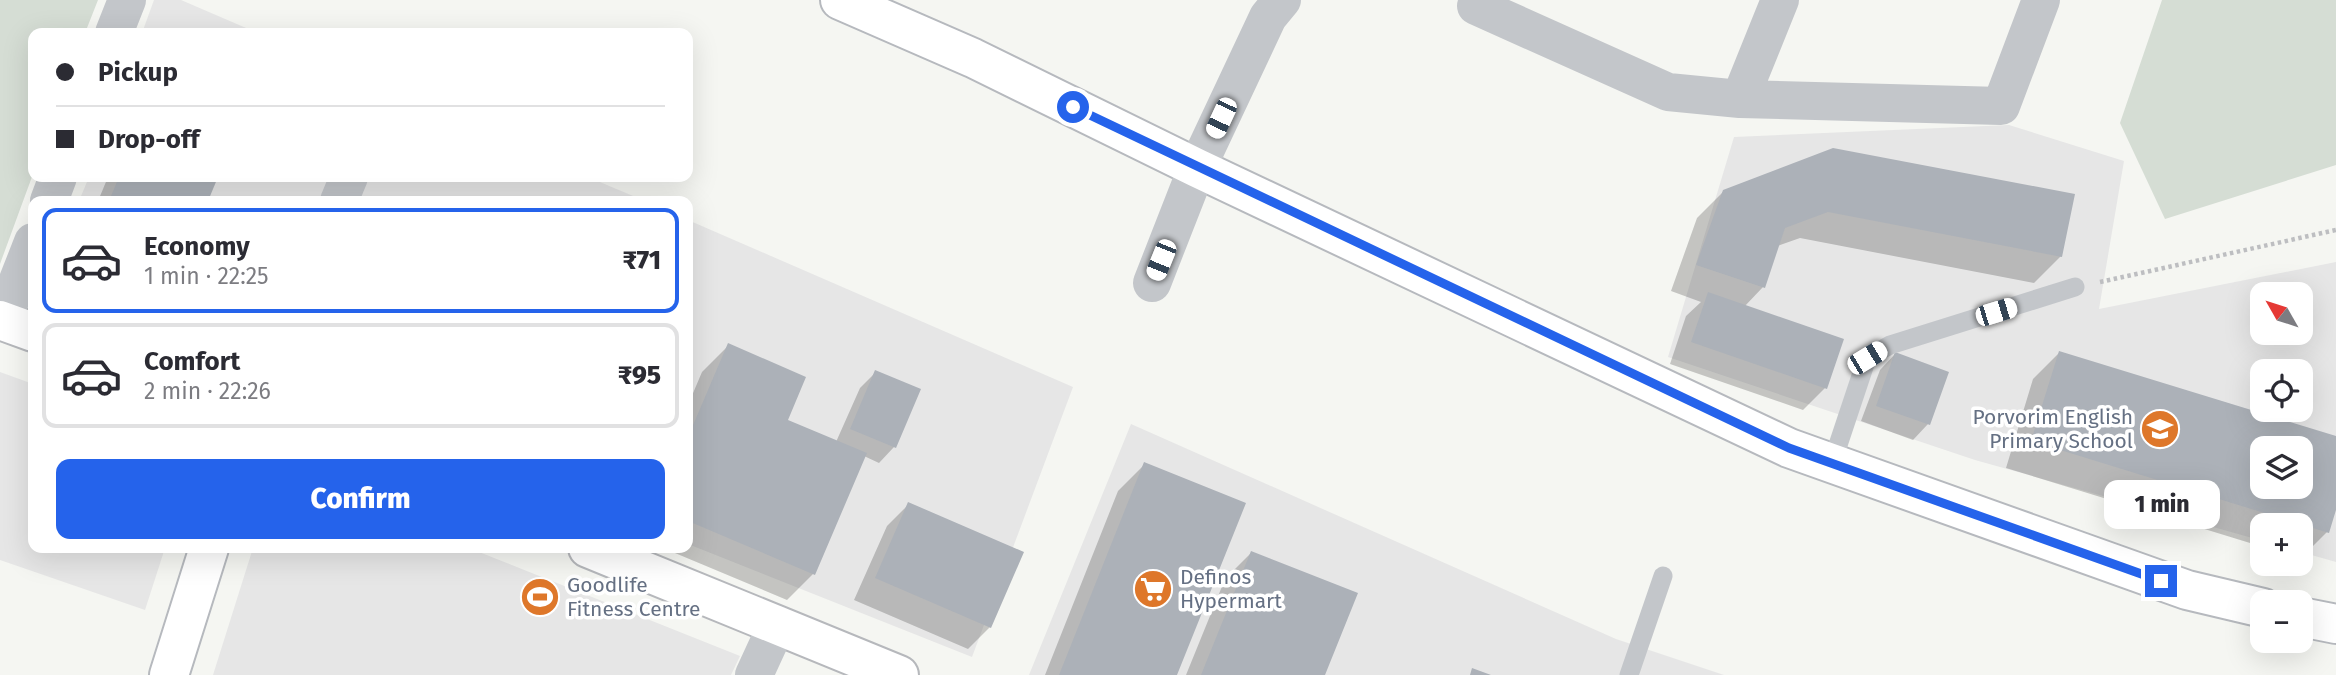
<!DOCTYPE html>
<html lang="en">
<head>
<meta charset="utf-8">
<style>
	:root { --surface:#fff; --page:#f2f2f3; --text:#2b2b33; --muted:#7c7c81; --line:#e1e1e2; --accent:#2563eb }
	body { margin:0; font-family:"Fira Sans",sans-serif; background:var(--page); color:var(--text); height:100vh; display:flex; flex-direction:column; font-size:26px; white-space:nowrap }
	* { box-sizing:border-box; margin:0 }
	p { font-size:23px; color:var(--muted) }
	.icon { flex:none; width:38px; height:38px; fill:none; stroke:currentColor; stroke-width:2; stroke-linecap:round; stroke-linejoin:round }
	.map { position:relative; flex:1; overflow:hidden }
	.details { position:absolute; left:28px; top:196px; width:665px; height:357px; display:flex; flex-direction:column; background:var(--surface); border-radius:14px; box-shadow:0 7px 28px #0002 }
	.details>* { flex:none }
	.hud { position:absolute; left:28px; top:28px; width:665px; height:154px; border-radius:14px; box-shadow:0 7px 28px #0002; display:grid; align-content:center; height:154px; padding:0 28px; background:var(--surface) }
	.needle { width:46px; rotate:309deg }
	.buttons { position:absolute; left:2250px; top:282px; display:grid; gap:14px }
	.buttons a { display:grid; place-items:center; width:63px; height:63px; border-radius:14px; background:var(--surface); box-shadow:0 7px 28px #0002; font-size:35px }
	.end { position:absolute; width:32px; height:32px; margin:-16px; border:9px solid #2563eb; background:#fff; box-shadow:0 0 0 4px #fff }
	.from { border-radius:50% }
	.bubble { position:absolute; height:49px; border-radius:14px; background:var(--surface); box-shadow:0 7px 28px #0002; font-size:23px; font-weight:800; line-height:49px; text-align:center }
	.car { position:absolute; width:21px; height:42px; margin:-21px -10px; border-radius:9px; box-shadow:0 0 5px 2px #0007; background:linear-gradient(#fff 24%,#345 0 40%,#fff 0 76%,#345 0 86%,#fff 0) }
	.hud b { display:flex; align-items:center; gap:24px; height:66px; font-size:26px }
	.hud b+b { border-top:2px solid var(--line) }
	.hud i { width:18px; height:18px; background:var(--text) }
	ul { padding:12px 0 0; list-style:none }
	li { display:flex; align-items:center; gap:21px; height:105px; margin:0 14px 10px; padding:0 14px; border:4px solid var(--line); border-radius:14px }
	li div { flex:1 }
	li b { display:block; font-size:26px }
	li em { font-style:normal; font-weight:800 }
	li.on { border-color:var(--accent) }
	li>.icon { width:63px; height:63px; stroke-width:1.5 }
	.action { display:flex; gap:14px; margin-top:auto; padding:14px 28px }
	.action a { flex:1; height:80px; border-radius:14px; background:var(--accent); color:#fff; font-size:28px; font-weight:800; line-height:80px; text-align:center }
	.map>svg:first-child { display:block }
	.built { fill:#e6e6e6; fill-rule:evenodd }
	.green { fill:#d5ddd4 }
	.shadow { fill:#0003; fill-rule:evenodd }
	.building { fill:#acb1b8; fill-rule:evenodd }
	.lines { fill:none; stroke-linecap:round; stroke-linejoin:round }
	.secondary-casing { stroke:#b6b9be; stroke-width:42 }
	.primary-casing { stroke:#b6b9be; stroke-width:42 }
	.highway-casing { stroke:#b6b8bc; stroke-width:42 }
	.path { stroke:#bdbec1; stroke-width:4.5; stroke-dasharray:3.5 3.5; stroke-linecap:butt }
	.lane { stroke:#c3c6ca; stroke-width:19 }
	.street { stroke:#c3c6ca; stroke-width:38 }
	.secondary { stroke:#fff; stroke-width:38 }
	.primary { stroke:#fff; stroke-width:38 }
	.highway { stroke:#fff; stroke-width:38 }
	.route { stroke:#2563eb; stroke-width:9 }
	.labels { text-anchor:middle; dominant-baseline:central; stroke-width:7; stroke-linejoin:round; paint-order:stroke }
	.poi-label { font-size:21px; fill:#657083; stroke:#fff; text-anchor:start }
</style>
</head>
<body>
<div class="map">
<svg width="2336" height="675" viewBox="0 0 2336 675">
	<rect width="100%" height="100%" fill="#f5f6f2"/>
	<!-- built -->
	<path class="built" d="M154,0H181L258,33H142Z
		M2009,125L2124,161L2099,309L2336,262V562L2301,552V525H2263V541L1975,460L1668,357L1734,137ZM2263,294H2301V332H2263ZM2263,371H2301V410H2263ZM2263,448H2301V486H2263Z
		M89,177H588L645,201H79Z
		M688,220L1073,387L972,657L688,544Z
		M0,372L33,384V548H165L145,610L0,560Z
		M1131,424L1616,639L1724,675H1029Z
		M253,548H469L740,656L731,675H213Z"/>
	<!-- green -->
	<path class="green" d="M0,0H98L85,33H33V174L0,264Z
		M2162,0H2336V165L2165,219L2120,123Z"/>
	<!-- shadow -->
	<path class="shadow" d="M108,177H216L206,201H98Z
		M1724,191L2061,256L2034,283L1800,238L1777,246L1763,287L1744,307L1825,388L1803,410L1670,364L1686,316L1701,302L1671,291L1697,218Z
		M729,345L785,421L836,442L860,388L876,372L894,447L879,463L864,456L813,574L787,600L663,548H688V405L702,372Z
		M2059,353L2336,437V504L2327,532L2301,558V525H2263V547L2006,468L2033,379ZM2263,448H2301V486H2263Z
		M1895,354L1947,373L1928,424L1913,440L1861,421L1880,370Z
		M1145,464L1175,675H1045L1118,491Z
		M909,504L990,627L968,649L854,600L887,526Z
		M1251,553L1324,675H1186L1225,579Z"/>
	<!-- building -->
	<path class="building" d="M1833,148L2075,194L2062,257L1828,212L1785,228L1765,288L1696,265L1723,190Z
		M119,177H218L208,201H109Z
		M1708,292L1844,339L1827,389L1691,342Z
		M728,343L806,377L788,420L867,453L815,575L688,521V437Z
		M2059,351L2336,436V510L2329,533L2031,441ZM2263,448H2301V486H2263Z
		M1895,352L1949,372L1930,425L1876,406Z
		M875,370L921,389L896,448L850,429Z
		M1144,462L1246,503L1177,675H1059Z
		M908,502L1024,552L991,628L875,578Z
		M1251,551L1358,593L1325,675H1201Z
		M1472,668L1491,675H1470Z"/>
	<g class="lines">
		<!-- secondary casing -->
		<g class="secondary-casing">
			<path id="secondary" d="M169,675L209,548"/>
		</g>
		<!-- primary casing -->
		<g class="primary-casing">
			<path id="primary" d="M840,0L973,58L1197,168L1789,448L2187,590L2263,608
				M2301,617L2336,624"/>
		</g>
		<!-- highway casing -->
		<g class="highway-casing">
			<path id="highway" d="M0,320L33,332
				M588,548L899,675"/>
		</g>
		<!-- path -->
		<path class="path" d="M2100,282L2336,230"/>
		<!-- lane -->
		<path class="lane" d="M1832,463L1867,358L1890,345L2075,287
			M1629,675L1663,576"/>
		<!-- street -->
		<path class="street" d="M1476,6L1668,92L1740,99L1780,0
			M114,33L127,0
			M1740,99L2001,106L2041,0
			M49,201L58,177
			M339,201L349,177
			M1152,283L1197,168L1268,17L1282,0
			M2,321L33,242
			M754,675L777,625"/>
		<!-- secondary -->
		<use href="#secondary" class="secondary"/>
		<!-- primary -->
		<use href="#primary" class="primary"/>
		<!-- highway -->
		<use href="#highway" class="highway"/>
	</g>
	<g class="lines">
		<!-- route -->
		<path class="route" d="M1073,107L1789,448L2161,581"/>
	</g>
	<!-- icons -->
	<defs>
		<g id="school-disc" transform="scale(2.0125)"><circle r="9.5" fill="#de772a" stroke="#fff"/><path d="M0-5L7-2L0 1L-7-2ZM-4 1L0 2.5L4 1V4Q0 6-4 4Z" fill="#fff"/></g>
		<g id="supermarket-disc" transform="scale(2.0125)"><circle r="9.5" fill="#de772a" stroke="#fff"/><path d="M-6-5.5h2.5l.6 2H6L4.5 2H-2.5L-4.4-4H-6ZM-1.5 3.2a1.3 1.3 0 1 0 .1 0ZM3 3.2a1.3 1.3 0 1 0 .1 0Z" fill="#fff"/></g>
		<g id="stadium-disc" transform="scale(2.0125)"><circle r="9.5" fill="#de772a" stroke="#fff"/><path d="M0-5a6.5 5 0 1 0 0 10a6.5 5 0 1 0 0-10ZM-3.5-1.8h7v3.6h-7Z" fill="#fff"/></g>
	</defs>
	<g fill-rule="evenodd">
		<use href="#school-disc" x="2160" y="429"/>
		<use href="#supermarket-disc" x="1153" y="589"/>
		<use href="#stadium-disc" x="540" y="597"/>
	</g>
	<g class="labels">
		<!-- poi labels -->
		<g class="poi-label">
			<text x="2133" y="417" text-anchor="end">Porvorim English<tspan x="2133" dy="24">Primary School</tspan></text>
			<text x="1180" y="577">Definos<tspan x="1180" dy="24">Hypermart</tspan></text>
			<text x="567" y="585">Goodlife<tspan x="567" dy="24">Fitness Centre</tspan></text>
		</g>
	</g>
</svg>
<div class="buttons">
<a><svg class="needle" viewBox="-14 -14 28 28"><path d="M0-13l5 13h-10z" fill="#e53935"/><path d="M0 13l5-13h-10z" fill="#7c7c81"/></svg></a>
<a><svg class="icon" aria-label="locate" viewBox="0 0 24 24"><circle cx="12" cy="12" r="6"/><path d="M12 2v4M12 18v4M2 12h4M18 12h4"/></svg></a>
<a><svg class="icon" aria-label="layers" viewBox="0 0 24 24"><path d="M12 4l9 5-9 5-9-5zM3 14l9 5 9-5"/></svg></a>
<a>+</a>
<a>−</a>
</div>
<i class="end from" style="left:1073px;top:107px"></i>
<i class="end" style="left:2161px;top:581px"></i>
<div class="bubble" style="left:2104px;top:480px;width:116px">1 min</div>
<i class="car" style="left:1221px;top:118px;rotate:205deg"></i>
<i class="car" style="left:1161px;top:260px;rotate:202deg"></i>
<i class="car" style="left:1996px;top:312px;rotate:73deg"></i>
<i class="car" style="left:1867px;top:358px;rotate:59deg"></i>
<div class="hud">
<b><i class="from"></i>Pickup</b>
<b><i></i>Drop-off</b>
</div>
<section class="details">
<ul>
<li class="on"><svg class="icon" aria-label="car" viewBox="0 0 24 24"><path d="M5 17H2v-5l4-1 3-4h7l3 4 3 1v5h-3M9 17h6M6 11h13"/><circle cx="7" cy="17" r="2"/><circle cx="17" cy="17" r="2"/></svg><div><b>Economy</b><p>1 min · 22:25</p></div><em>₹71</em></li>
<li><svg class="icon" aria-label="car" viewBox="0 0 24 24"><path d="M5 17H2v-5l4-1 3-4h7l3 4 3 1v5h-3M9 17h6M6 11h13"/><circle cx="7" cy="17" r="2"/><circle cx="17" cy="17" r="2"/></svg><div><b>Comfort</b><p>2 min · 22:26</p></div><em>₹95</em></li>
</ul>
<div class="action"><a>Confirm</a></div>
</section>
</div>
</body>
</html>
